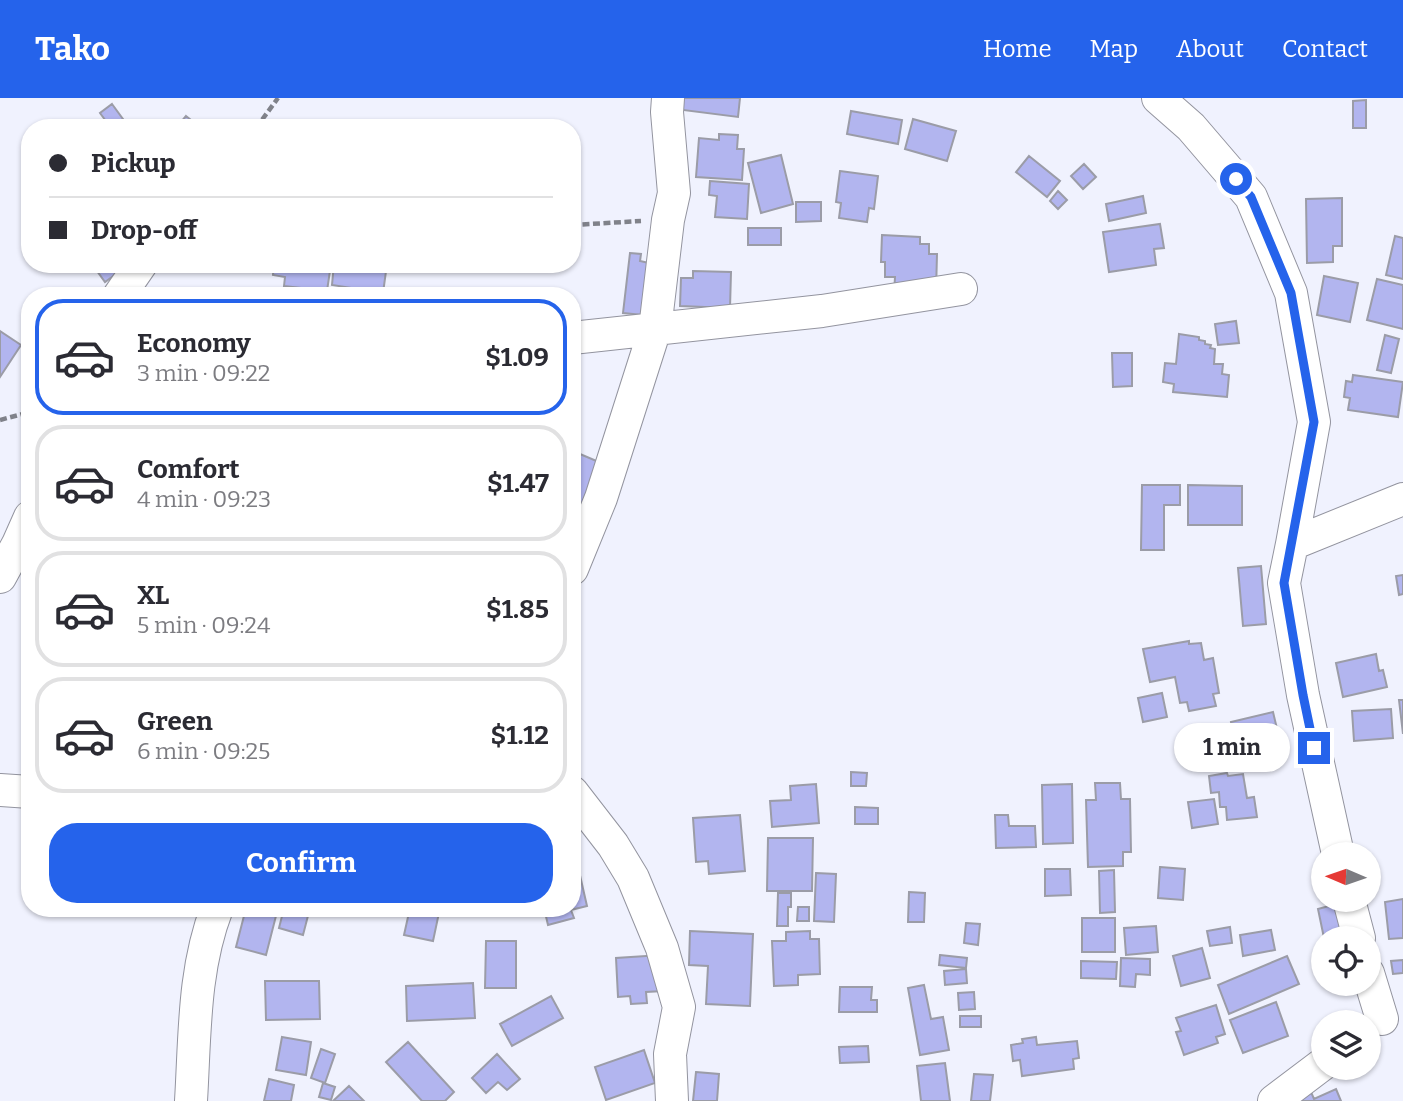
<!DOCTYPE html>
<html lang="en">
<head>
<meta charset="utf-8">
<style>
	:root { --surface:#fff; --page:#f7f7f7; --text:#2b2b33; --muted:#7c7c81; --line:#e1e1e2; --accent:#2563eb }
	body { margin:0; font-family:Bitter,serif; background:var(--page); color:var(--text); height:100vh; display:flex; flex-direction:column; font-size:26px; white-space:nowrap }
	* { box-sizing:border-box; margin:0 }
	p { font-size:23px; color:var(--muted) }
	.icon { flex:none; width:38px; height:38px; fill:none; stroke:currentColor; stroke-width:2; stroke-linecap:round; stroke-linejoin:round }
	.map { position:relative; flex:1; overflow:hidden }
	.side { position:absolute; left:21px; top:189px; width:560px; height:630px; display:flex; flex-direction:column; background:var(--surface); border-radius:28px; box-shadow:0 2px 5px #0004 }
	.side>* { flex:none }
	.banner { position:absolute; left:21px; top:21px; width:560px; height:154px; border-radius:28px; box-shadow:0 2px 5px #0004; display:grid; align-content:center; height:154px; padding:0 28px; background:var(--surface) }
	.needle { width:46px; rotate:272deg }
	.fabs { position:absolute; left:1311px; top:744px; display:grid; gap:14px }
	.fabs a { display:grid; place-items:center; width:70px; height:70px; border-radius:50%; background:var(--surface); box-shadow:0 2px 5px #0004; font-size:35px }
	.end { position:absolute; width:32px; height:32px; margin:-16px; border:9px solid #2563eb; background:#fff; box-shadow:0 0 0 4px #fff }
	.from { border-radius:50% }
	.bubble { position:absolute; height:49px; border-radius:24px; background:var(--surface); box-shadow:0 2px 5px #0004; font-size:23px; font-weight:700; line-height:49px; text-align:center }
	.banner b { display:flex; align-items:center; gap:24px; height:66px; font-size:26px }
	.banner b+b { border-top:2px solid var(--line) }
	.banner i { width:18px; height:18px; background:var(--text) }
	ul { padding:12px 0 0; list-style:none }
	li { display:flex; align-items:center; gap:21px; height:116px; margin:0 14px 10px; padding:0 14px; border:4px solid var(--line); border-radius:28px }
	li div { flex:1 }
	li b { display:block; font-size:26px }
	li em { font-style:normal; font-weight:700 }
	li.selected { border-color:var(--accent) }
	li>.icon { width:63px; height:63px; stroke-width:1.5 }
	.cta { display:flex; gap:14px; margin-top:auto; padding:14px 28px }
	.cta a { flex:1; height:80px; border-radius:28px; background:var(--accent); color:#fff; font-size:28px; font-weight:700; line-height:80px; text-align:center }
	header { display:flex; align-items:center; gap:42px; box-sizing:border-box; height:98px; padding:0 35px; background:var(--accent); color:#fff }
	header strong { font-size:33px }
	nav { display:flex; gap:38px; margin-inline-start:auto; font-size:24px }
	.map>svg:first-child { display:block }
	.building { fill:#b2b5ef; stroke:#9b9ca7; stroke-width:2 }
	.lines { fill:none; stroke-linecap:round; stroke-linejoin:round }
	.minor-casing { stroke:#93949f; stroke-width:34 }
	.path { stroke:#80828a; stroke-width:4.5; stroke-dasharray:7 3.5; stroke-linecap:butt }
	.minor { stroke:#fff; stroke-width:32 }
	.route { stroke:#2563eb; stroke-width:9 }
</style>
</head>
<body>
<header>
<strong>Tako</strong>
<nav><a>Home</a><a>Map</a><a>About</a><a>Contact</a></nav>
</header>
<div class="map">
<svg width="1403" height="1003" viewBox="0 0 1403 1003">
	<rect width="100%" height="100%" fill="#f0f2fe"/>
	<!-- building -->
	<path class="building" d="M676,0H740L738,19L675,11Z
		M1366,2V30H1353V3Z
		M112,6L128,28L126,30H111L100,15Z
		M851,13L902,22L898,46L847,36Z
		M186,18L201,30H176Z
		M913,21L956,33L947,63L905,51Z
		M719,36L738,37L737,51H744L742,82L696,79L699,40L719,42Z
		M781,57L793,106L761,115L748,65Z
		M1029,58L1060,83L1047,99L1016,74Z
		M1084,66L1096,79L1083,91L1071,78Z
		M840,73L878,78L874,111L869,110L867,124L839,120L841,105L836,104Z
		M710,83L749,86L747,121L715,119L717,98L709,97Z
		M1058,93L1067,102L1058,111L1050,103Z
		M1143,98L1146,115L1109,123L1106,106Z
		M1342,100V148H1333V164L1307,165L1306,101Z
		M796,104H821V123L796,124Z
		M1160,126L1164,150L1154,151L1156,167L1109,174L1103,134Z
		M748,130H781V147H748Z
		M882,137L920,139V146H929V156H937L936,194L894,196L895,179H885V164H881Z
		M1395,138L1403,140V181L1386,177Z
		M630,155L641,156L640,163L649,165L643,217L623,215Z
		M92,166H130L105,184Z
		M274,166H331L327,193L284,188L285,179L273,177Z
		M334,166H387L383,195L332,187Z
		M693,173L731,174L730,210L680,208L681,180H693Z
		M1324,178L1358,185L1350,224L1317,217Z
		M1377,181L1403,187V231L1367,222Z
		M472,192L473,198H451V195Z
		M1236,223L1239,245L1218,247L1215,226Z
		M0,233L21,247L0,279Z
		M1179,236L1199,239V242L1205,243V246L1211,247L1210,250L1215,251L1214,266H1223L1222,276L1229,277L1227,299L1173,294L1174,286L1163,284L1165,265L1176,266Z
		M1385,237L1399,241L1391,275L1377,272Z
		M1112,255H1132V288L1113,289Z
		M1353,277L1403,284L1398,319L1348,312L1350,300L1344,299L1346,283L1352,284Z
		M580,356L606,367L572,446V373Z
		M1142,387H1180V407H1164V452H1141Z
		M1188,387L1242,388V427H1188Z
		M1261,468L1266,526L1243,528L1238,470Z
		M1403,477V496L1399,497L1396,478Z
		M1189,543V546L1201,545L1204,562L1213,560L1219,595L1213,596L1216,608L1189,613L1187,604L1180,605L1175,579L1150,584L1143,551Z
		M1376,556L1379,573L1383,572L1387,589L1343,599L1336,565Z
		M1162,595L1167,619L1143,624L1138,600Z
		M1399,602H1403V636Z
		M1391,611L1393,640L1354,643L1352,613Z
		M1273,614L1283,656L1242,669L1231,624Z
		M1220,646L1221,657L1211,658L1210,648Z
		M851,674L867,675L866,688H851Z
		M1227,675L1228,678L1243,676L1247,700L1254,699L1257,719L1227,722L1226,709H1220L1219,694L1211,695L1209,678Z
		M1095,685H1120L1121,701H1130L1131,754H1123V768L1088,769L1086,702H1096Z
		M816,686L819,725L772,729L770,703L791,702L790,688Z
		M1072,686L1073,745L1043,746L1042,687Z
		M1214,701L1218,726L1192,730L1188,704Z
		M855,709L878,710V726H855Z
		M740,717L745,773L709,776L708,763L696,764L693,720Z
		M995,717H1008L1009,728H1035L1036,749L996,750Z
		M768,740H813L812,793H767Z
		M1160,769L1185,771L1183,802L1158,800Z
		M1045,771H1070L1071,797L1045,798Z
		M1114,772L1115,814L1100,815L1099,773Z
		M579,773L587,808L571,812L574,820L548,827L544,810H572V774Z
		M816,775L836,776L834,824L814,823Z
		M909,794L925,795L924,824H908Z
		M778,795H791V809H788V828H777Z
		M1403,801V840L1389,841L1385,804Z
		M1340,805L1347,840H1324L1318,811Z
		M798,809H809V823H797Z
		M246,810H278L266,857L236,849Z
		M284,810H310L303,837L279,830Z
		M410,810H440L433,843L404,837Z
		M1082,820H1115V854H1082Z
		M966,825L980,826L978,847L964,845Z
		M1156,828L1158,854L1126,857L1124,830Z
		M1230,829L1232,845L1210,848L1207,833Z
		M1271,832L1275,852L1243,858L1240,837Z
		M690,833L753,836L750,908L706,906L708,868L689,867Z
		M810,833V841H819L820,876L798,877V887L774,888L772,843H786V834Z
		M486,843H516V890H485Z
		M1202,850L1210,880L1181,888L1173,858Z
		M661,857L663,893L646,894L647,905L631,906L630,898L618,899L616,860Z
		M940,857L967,860L966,870L939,867Z
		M1287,858L1299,886L1229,916L1218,887Z
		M1121,860L1150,861V877L1136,876L1135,889L1120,888Z
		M1403,862V875L1393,876L1391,863Z
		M1081,863L1117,864L1116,881L1081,880Z
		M966,871L967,885L945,887L944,873Z
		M265,883H319L320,921L266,922Z
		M473,885L475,920L407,923L406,888Z
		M924,887L931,921L943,919L949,952L920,957L908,890Z
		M840,889H872L871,902H877V914H839Z
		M974,894L975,911L959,912L958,895Z
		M551,898L563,920L512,948L500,926Z
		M1276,904L1288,938L1243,955L1230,922Z
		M1216,907L1225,936L1216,939L1218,945L1184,957L1176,934L1181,933L1176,920Z
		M960,918H981V929H960Z
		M282,939L311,944L306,977L276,972Z
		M1036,939L1037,947L1077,943L1079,960L1073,961L1074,971L1022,978L1020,962L1013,963L1011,947L1023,945L1022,941Z
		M408,944L454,994L445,1003H422L386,964Z
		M868,948L869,964L840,965L839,949Z
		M321,951L335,956L325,985L311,980Z
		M644,952L655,985L606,1002L595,969Z
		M497,956L520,981L507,992L498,984L486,995L472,980Z
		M945,965L950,1003H921L917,968Z
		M696,974L719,976L717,1003H693Z
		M974,976L993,977L990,1003H971Z
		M269,981L294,987L291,1003H264Z
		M323,985L335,989L331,1002L319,999Z
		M349,988L364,1003H333Z
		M1336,991L1341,1003H1289L1311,994L1314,1001Z"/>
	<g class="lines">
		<!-- minor casing -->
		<g class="minor-casing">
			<path id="minor" d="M1158,0L1191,29L1251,99L1291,195L1314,324L1292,446
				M119,198L141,166
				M572,240L822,213L961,191
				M572,471L601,400L655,231L668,122L674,95L667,14L668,0
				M0,479L18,446L30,419
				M0,692L30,694
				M572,694L613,747L633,780L662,850L679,909L670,956L672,1003
				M1338,756L1303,597L1284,485L1292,446L1403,401
				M1349,802L1359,840
				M1368,875L1382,921
				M191,1003C195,938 193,872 217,810
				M1274,1003L1323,966"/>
		</g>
		<!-- path -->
		<path class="path" d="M256,30L278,0
			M572,127L641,123
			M0,322L30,314"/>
		<!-- minor -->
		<use href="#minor" class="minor"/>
	</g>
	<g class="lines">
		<!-- route -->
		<path class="route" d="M1236,81L1251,99L1291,195L1314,324L1284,485L1303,597L1314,650"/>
	</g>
</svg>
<div class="fabs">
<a><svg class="needle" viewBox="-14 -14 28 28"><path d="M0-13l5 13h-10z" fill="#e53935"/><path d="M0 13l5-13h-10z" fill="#7c7c81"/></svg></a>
<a><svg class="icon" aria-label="locate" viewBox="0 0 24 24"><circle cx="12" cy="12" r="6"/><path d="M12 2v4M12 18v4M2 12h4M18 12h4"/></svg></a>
<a><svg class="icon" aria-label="layers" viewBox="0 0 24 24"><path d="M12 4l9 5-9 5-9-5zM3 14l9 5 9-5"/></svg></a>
</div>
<i class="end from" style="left:1236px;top:81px"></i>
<i class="end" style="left:1314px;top:650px"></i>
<div class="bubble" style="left:1174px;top:625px;width:116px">1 min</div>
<div class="banner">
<b><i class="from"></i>Pickup</b>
<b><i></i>Drop-off</b>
</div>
<section class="side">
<ul>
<li class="selected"><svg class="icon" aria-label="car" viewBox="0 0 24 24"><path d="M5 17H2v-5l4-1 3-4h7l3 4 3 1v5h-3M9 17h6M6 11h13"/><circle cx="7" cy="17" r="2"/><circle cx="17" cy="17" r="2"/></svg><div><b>Economy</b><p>3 min · 09:22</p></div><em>$1.09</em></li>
<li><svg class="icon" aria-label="car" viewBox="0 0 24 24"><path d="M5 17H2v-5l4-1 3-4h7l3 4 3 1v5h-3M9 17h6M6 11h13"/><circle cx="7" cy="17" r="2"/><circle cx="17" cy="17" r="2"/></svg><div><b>Comfort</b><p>4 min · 09:23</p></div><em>$1.47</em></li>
<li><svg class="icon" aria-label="car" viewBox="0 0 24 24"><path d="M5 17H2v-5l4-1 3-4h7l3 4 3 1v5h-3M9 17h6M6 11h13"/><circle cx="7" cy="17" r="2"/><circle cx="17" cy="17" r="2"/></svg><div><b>XL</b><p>5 min · 09:24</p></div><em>$1.85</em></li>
<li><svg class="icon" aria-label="car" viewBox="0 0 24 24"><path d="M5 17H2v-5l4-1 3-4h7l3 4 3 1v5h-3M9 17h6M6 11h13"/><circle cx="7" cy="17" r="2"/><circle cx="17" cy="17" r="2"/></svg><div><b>Green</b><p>6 min · 09:25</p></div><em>$1.12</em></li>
</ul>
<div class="cta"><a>Confirm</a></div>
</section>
</div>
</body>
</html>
